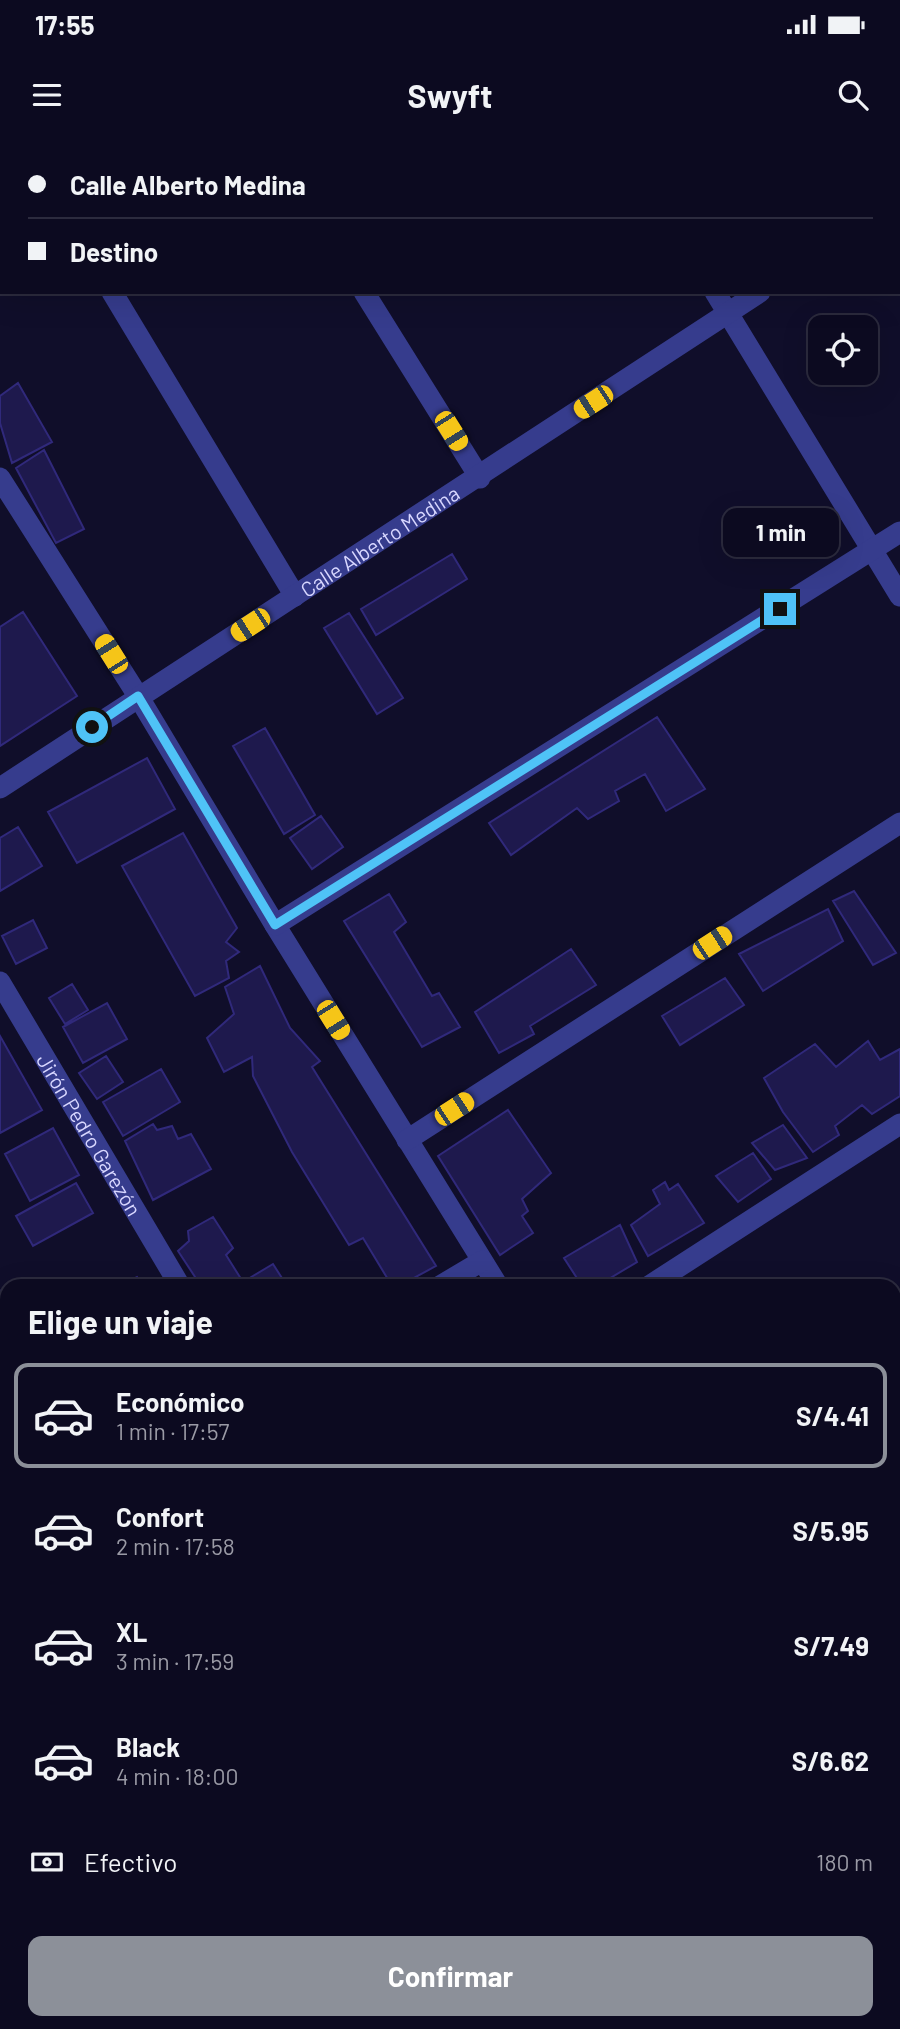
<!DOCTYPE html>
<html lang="es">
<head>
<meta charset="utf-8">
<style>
	:root { --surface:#0c0a20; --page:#151329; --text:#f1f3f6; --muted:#9a9aa5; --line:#2c2b3e; --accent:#8c9099 }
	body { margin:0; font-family:Barlow,sans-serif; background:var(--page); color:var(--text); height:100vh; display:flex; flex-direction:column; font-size:26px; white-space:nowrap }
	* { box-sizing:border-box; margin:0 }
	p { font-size:23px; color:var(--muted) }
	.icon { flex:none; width:38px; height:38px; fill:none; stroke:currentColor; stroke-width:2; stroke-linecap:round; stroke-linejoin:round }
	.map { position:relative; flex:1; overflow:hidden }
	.details { position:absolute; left:0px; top:1139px; width:901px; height:751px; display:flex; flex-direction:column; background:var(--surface); border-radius:21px 21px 0 0; box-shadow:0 7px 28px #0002,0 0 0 2px var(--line) }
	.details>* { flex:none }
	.top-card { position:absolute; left:0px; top:0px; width:901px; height:154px; box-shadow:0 7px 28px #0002,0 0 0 2px var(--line); display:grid; align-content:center; height:154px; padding:0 28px; background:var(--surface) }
	.buttons { position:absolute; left:808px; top:175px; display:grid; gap:14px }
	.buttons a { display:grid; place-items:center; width:70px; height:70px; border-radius:14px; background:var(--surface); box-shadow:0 7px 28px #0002,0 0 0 2px var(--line); font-size:35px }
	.end { position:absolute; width:32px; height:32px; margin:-16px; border:9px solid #4fc3f7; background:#111; box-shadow:0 0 0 4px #111 }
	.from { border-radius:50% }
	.bubble { position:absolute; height:49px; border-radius:14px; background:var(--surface); box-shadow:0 7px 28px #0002,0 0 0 2px var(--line); font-size:23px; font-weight:700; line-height:49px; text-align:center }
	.car { position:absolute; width:21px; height:42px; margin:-21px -10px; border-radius:9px; box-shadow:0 0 5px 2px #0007; background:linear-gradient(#f5c518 24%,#345 0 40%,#f5c518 0 76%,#345 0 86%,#f5c518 0) }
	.top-card b { display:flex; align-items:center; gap:24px; height:66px; font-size:26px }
	.top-card b+b { border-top:2px solid var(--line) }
	.top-card i { width:18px; height:18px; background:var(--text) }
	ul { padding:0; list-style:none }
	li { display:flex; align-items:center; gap:21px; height:105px; margin:0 14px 10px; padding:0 14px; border:4px solid transparent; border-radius:14px }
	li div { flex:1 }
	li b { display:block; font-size:26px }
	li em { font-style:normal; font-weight:700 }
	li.selected { border-color:var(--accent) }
	li>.icon { width:63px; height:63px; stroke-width:1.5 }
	h2 { padding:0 28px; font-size:32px; line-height:84px }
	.pay { display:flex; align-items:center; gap:18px; height:77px; padding:0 28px; font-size:26px }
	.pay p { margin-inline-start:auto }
	.action { display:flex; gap:14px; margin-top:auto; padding:14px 28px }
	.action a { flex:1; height:80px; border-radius:14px; background:var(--accent); color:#fff; font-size:28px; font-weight:700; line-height:80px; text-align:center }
	.status { display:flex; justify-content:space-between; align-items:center; height:49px; padding:0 35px; background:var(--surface); direction:ltr }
	.status svg { height:19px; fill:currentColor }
	header { display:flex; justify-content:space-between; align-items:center; height:91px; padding:0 28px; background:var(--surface); font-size:32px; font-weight:700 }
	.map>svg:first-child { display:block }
	.green { fill:#113530 }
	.building { fill:#1e194d; stroke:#30297b; stroke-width:2 }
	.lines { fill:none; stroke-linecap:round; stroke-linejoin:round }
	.street { stroke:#363c8d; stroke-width:21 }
	.route { stroke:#4fc3f7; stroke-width:9 }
	.labels { text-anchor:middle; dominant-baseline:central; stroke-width:6; stroke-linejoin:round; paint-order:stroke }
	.street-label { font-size:21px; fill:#d8d7ff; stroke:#100e2a }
</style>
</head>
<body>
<div class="status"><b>17:55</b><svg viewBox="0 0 49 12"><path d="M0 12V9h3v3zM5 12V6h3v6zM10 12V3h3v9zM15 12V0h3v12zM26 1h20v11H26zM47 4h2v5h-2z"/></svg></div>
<header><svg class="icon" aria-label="menu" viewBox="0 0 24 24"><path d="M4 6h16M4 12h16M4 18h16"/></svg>Swyft<svg class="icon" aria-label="search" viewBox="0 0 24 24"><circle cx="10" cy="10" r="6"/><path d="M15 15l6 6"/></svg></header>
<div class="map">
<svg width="900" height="1889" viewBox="0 0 900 1889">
	<rect width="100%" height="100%" fill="#100e2a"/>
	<!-- green -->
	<path class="green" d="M0,1378L7,1389V1474L0,1478Z"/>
	<!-- building -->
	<path class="building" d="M29,0H120L121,2H31Z
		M0,29L2,31L0,86Z
		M18,243L52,302L12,323L0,283V256Z
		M44,310L84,389L56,403L16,328Z
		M452,414L467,439L376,495L361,469Z
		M23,472L77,556L0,606V487Z
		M349,473L403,558L377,574L324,488Z
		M657,577L705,649L666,671L645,634L615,651L619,661L588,679L577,668L511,715L489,683Z
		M265,588L315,675L284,694L233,606Z
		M147,618L175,669L77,723L48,672Z
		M321,676L343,707L312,729L290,698Z
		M18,687L42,726L0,751V698Z
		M183,693L237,788L226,802L239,812L226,821L229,838L195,856L122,726Z
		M854,751L896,813L873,825L833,761Z
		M389,754L406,782L394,792L432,856L439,853L460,887L422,907L344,781Z
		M828,769L843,801L763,851L739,814Z
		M33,780L47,808L16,824L2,796Z
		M571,809L596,845L530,886L534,894L499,913L475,872Z
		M260,826L290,888L320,921L312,927L436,1126L399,1146H392L363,1098L349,1105L292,1012L253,936L252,917L224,932L207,898L234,874L225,847Z
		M725,838L744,865L680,905L662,876Z
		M72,844L88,870L65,884L49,858Z
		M107,863L127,899L83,923L63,887Z
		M0,896L42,970L0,993Z
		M868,901L880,920L900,909V956L872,974L862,965L835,986L839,995L813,1012L783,972L764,938L815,904L836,927Z
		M106,916L123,942L97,959L79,933Z
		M161,929L180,962L123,996L103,962Z
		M508,970L551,1033L522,1059L528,1071L522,1076L533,1093L500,1115L438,1016Z
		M153,984L157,990L172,986L178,999L191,994L211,1029L153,1060L125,1001Z
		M783,985L807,1018L775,1030L752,1003Z
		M53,988L79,1035L30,1061L5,1014Z
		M753,1013L771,1039L738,1062L716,1036Z
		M665,1042L669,1050L678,1044L704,1083L648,1116L631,1085L660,1064L653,1050Z
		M76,1043L93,1073L33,1106L16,1076Z
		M213,1077L233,1108L226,1115L243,1142L273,1124L287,1146H201L178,1111L189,1101L188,1091Z
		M620,1085L637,1122L597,1146H582L564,1118Z
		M137,1137L143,1146H120Z
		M0,1151L7,1163V1179L0,1183Z
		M3,1220L7,1227V1267L0,1272V1222Z
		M894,1381L900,1391V1485L894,1488Z
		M7,1567V1626L0,1631V1572Z
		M894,1697L900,1706V1778L894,1769Z
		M0,1761L7,1773V1793L0,1799Z
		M7,1855V1883H85L76,1889L59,1886L54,1889H0V1860Z
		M277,1883H323L327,1889H281Z
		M394,1883H431L433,1886L398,1889Z
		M451,1883H480L484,1889H442Z
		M546,1883H606L596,1889H548Z
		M669,1883H703L705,1887L672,1889Z
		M789,1883H878L882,1889H781Z"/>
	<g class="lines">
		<!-- street -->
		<g class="street">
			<path d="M270,0L271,2"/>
			<path d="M610,0L611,2"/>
			<path d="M191,2L194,0"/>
			<path d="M900,64V63"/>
			<path d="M0,116L2,115"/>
			<path d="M112,152L295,456"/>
			<path d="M364,152L480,338"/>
			<path d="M715,152L900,456"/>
			<path d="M0,338L138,556L275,785L498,1146"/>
			<path id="s1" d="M0,648L760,152"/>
			<path d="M275,785L900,392"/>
			<path id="s2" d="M0,842L180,1146"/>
			<path d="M407,1000L900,683"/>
			<path d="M440,1146L482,1121"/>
			<path d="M649,1146L900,984"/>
			<path d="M894,1267L900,1264"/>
			<path d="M0,1314L7,1326"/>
			<path d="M894,1353L900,1363"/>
			<path d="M0,1529L7,1524"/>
			<path d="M894,1825L900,1835"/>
			<path d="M0,1837L7,1832"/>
			<path d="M352,1883L356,1889"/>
			<path d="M632,1883L635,1889"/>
		</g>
	</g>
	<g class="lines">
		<!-- route -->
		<path class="route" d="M92,587L138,556L275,785L780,469"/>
	</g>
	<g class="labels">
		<!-- street labels -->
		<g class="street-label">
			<text stroke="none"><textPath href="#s1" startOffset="453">Calle Alberto Medina</textPath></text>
			<text stroke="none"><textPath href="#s2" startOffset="177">Jirón Pedro Garezón</textPath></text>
		</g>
	</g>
</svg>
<div class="buttons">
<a><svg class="icon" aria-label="locate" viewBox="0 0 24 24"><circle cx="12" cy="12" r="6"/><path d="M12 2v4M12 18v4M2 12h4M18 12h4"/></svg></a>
</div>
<i class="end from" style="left:92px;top:587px"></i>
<i class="end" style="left:780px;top:469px"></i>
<div class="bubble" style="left:723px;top:368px;width:116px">1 min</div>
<i class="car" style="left:593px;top:262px;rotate:237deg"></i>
<i class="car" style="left:451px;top:291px;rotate:148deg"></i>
<i class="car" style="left:250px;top:485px;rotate:237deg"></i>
<i class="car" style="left:111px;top:514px;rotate:328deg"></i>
<i class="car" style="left:712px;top:803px;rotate:57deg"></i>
<i class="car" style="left:333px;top:880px;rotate:148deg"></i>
<i class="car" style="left:454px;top:969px;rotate:57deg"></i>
<div class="top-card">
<b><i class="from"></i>Calle Alberto Medina</b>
<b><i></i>Destino</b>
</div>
<section class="details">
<h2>Elige un viaje</h2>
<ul>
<li class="selected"><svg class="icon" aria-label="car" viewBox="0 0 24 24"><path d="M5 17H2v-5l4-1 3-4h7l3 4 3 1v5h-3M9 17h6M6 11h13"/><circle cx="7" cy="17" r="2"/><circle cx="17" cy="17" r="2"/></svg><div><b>Económico</b><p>1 min · 17:57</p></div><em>S/4.41</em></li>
<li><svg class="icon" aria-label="car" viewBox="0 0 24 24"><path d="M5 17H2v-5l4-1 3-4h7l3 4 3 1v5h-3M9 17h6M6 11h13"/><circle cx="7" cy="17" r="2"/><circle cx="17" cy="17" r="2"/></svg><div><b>Confort</b><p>2 min · 17:58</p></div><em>S/5.95</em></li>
<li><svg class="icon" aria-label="car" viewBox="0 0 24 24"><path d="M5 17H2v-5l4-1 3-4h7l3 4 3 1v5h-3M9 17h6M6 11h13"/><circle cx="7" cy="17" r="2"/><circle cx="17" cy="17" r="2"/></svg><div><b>XL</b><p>3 min · 17:59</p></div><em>S/7.49</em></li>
<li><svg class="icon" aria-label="car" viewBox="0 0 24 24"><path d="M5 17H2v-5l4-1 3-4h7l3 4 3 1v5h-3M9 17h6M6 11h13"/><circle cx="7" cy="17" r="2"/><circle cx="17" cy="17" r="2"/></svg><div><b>Black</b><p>4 min · 18:00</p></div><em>S/6.62</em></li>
</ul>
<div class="pay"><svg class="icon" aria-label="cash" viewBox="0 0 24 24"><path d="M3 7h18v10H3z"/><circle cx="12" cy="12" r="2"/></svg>Efectivo<p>180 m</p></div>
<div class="action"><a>Confirmar</a></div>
</section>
</div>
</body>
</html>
